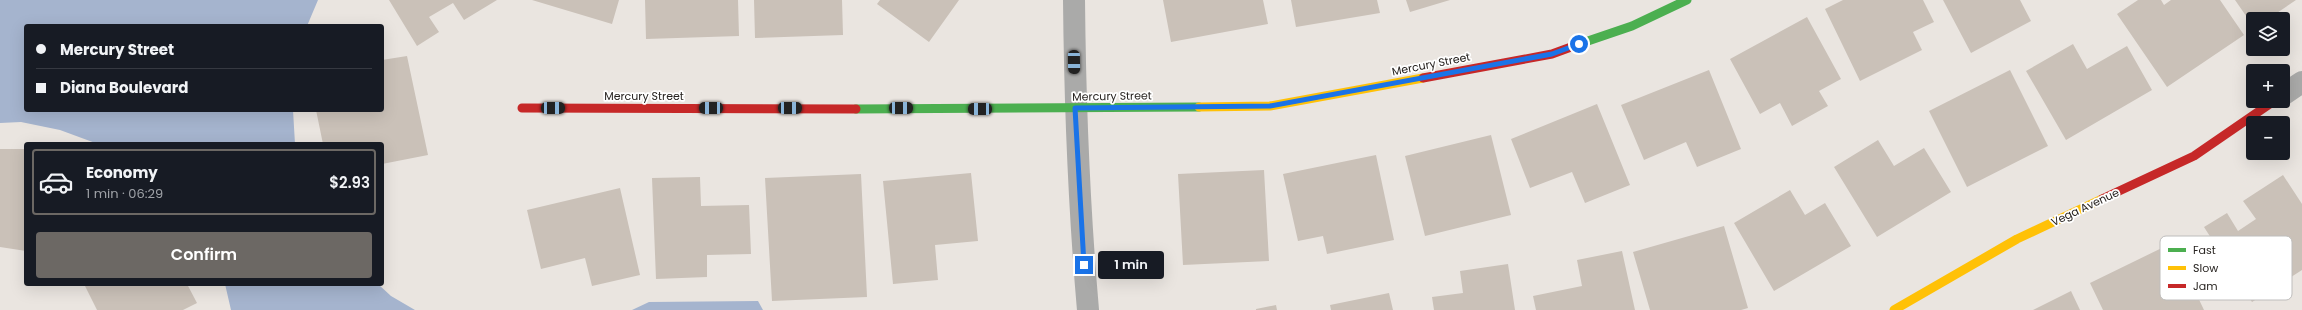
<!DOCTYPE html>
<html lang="en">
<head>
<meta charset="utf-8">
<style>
	:root { --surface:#171b24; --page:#242831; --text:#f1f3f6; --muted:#9ea1a6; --line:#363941; --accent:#6c6864 }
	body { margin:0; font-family:Poppins,sans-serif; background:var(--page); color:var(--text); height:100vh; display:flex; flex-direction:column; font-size:15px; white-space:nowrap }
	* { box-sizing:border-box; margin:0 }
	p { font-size:13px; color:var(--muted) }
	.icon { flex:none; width:22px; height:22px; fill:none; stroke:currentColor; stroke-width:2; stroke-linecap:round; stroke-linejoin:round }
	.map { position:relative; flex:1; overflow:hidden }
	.drawer { position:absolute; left:24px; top:142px; width:360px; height:144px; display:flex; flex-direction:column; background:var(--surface); border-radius:4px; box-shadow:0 4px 16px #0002 }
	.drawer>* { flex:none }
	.banner { position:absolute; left:24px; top:24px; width:360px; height:88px; border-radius:4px; box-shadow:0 4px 16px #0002; display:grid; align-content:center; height:88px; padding:0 12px; background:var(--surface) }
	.fabs { position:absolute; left:2246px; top:12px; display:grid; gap:8px }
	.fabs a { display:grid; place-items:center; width:44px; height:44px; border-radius:4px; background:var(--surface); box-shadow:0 4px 16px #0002; font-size:20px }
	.end { position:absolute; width:18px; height:18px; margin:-9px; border:5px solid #1a73e8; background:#fff; box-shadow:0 0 0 2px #fff }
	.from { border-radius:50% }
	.bubble { position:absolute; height:28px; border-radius:4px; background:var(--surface); box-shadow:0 4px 16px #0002; font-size:13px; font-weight:600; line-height:28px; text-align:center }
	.car { position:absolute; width:12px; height:24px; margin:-12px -6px; border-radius:5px; box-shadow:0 0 3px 1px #0007; background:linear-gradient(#222 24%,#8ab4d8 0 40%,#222 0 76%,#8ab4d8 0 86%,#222 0) }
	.banner b { display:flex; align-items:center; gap:14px; height:38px; font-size:15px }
	.banner b+b { border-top:1px solid var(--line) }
	.banner i { width:10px; height:10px; background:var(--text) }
	ul { padding:7px 0 0; list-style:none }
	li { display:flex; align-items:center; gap:12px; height:66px; margin:0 8px 6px; padding:0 4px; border:2px solid transparent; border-radius:4px }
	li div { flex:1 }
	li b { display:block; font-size:15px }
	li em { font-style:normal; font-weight:600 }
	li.on { border-color:var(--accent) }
	li>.icon { width:36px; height:36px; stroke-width:1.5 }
	.cta { display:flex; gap:8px; margin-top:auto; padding:8px 12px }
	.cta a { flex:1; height:46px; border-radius:4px; background:var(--accent); color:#fff; font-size:16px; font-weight:600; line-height:46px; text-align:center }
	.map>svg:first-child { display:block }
	.water { fill:#a5b4ce }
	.building { fill:#cac1b8 }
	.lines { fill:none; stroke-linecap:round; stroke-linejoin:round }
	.street { stroke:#aaaaa9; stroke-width:22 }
	.fast { stroke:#4caf50; stroke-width:9 }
	.slow { stroke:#ffc107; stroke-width:9 }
	.jam { stroke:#c62828; stroke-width:9 }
	.route { stroke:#1a73e8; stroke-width:5 }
	.labels { text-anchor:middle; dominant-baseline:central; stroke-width:3.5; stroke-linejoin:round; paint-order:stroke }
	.street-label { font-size:11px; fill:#282421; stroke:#fff }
	.key { fill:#fff; stroke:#bebdbc; stroke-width:1 }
	.key-label { font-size:11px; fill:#282421 }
</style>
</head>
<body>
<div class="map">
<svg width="2302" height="310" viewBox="0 0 2302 310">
	<rect width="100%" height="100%" fill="#eae5e0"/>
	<!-- water -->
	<path class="water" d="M0,0H318L307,26H26V110H293L295,144H98L60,130L21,122L0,123Z
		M225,284H378L391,296L415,310H231Z
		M758,301L763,310H632L649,302Z"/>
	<!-- building -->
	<path class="building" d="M389,0H497L464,20L453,3L429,17L439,32L417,46Z
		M532,0H619L612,24Z
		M645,0H738L739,36L646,39Z
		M754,0H842L843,35L755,38Z
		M880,0H959L929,42L877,4Z
		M1163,0H1263L1268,24L1171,42Z
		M1291,0H1377L1380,13L1296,27Z
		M1406,0H1450L1410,12Z
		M1843,0H1923L1934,22L1913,32L1922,50L1860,81L1825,9Z
		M1943,0H2020L2031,21L1971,53Z
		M2138,0H2161L2164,5L2171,0H2220L2244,35L2167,87L2117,14Z
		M2235,0H2296L2268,19H2253V26Z
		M1807,17L1841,79L1819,91L1828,106L1792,126L1780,103L1760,114L1730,59Z
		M2073,44L2087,69L2127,46L2152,90L2066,140L2026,71Z
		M407,56L428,155L382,164V144H323L316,110H382V60Z
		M1709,70L1741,149L1697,167L1686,142L1644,160L1621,105Z
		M2010,70L2048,146L1967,187L1929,111Z
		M1597,104L1630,185L1585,203L1572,172L1530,188L1511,139Z
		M1491,135L1511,215L1425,236L1405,156Z
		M1878,140L1894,166L1924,148L1951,192L1877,237L1834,167Z
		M0,149H26V251L0,247Z
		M1376,155L1394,240L1327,254L1323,236L1298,241L1283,174Z
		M1264,170L1269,261L1183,265L1178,174Z
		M971,173L978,241L935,245L938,280L893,284L883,181Z
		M861,174L867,297L772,301L765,178Z
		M2283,175L2302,204V270L2252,302L2204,227L2227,213L2238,231L2256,219L2243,201Z
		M700,177L701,206L749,205L751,254L707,255V277L656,279L652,178Z
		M620,188L640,275L592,286L585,258L541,269L527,210Z
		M1790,190L1805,215L1825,203L1851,246L1774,291L1734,223Z
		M1724,226L1748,308L1741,310H1650L1633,252Z
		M2172,243L2204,310H2103L2090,283Z
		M1622,251L1635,310H1536L1533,296L1582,286L1577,260Z
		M1508,264L1515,310H1434L1432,297L1463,293L1460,271Z
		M84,284H187L197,303L183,310H97Z
		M2071,291L2080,310H2033Z
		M1389,293L1393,310H1331L1330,305Z
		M1276,305L1277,310H1256V309Z"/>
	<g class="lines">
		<!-- street -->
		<path class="street" d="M1074,0C1075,104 1079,207 1088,310
			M2283,95L2302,82"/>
		<!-- fast -->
		<path class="fast" d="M1582,43L1632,26L1687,0
			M856,109L1199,107"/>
		<!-- slow -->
		<path class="slow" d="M1199,107L1270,106L1423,78
			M1894,310L2017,239L2102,199"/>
		<!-- jam -->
		<path class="jam" d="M1423,78L1552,54L1582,43
			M522,108L856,109
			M2102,199L2194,156L2274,101"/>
	</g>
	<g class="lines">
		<!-- route -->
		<path class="route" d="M1084,265L1075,108L1270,106L1552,54L1579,44"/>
	</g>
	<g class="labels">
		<!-- street labels -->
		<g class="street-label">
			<text transform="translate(1431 64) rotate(-11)">Mercury Street</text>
			<text x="644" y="96">Mercury Street</text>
			<text transform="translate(1112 96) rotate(-1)">Mercury Street</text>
			<text transform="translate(2085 207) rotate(-25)">Vega Avenue</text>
		</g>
	</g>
	<!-- legend -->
	<rect x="2160" y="236" width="132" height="64" rx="6" class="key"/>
	<rect x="2168" y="248" width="18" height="4" fill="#4caf50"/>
	<rect x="2168" y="266" width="18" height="4" fill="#ffc107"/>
	<rect x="2168" y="284" width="18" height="4" fill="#c62828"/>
	<g class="key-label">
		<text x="2193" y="254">Fast</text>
		<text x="2193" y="272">Slow</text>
		<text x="2193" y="290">Jam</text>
	</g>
</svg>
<div class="fabs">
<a><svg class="icon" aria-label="layers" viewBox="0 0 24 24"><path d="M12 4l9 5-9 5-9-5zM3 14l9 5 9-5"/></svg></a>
<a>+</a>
<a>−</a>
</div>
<i class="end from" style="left:1579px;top:44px"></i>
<i class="end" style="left:1084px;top:265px"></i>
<div class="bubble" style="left:1098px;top:251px;width:66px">1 min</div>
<i class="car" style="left:1074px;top:62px;rotate:179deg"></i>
<i class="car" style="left:553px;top:108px;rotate:90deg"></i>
<i class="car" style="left:711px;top:108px;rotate:270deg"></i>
<i class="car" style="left:790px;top:108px;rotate:90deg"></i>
<i class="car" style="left:901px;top:108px;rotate:90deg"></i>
<i class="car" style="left:980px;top:109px;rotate:270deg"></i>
<div class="banner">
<b><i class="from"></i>Mercury Street</b>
<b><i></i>Diana Boulevard</b>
</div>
<section class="drawer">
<ul>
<li class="on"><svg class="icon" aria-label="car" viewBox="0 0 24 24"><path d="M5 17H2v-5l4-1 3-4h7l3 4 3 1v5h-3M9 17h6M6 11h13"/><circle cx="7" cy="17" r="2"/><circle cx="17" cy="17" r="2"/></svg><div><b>Economy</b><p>1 min · 06:29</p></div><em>$2.93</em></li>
</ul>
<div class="cta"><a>Confirm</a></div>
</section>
</div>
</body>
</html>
